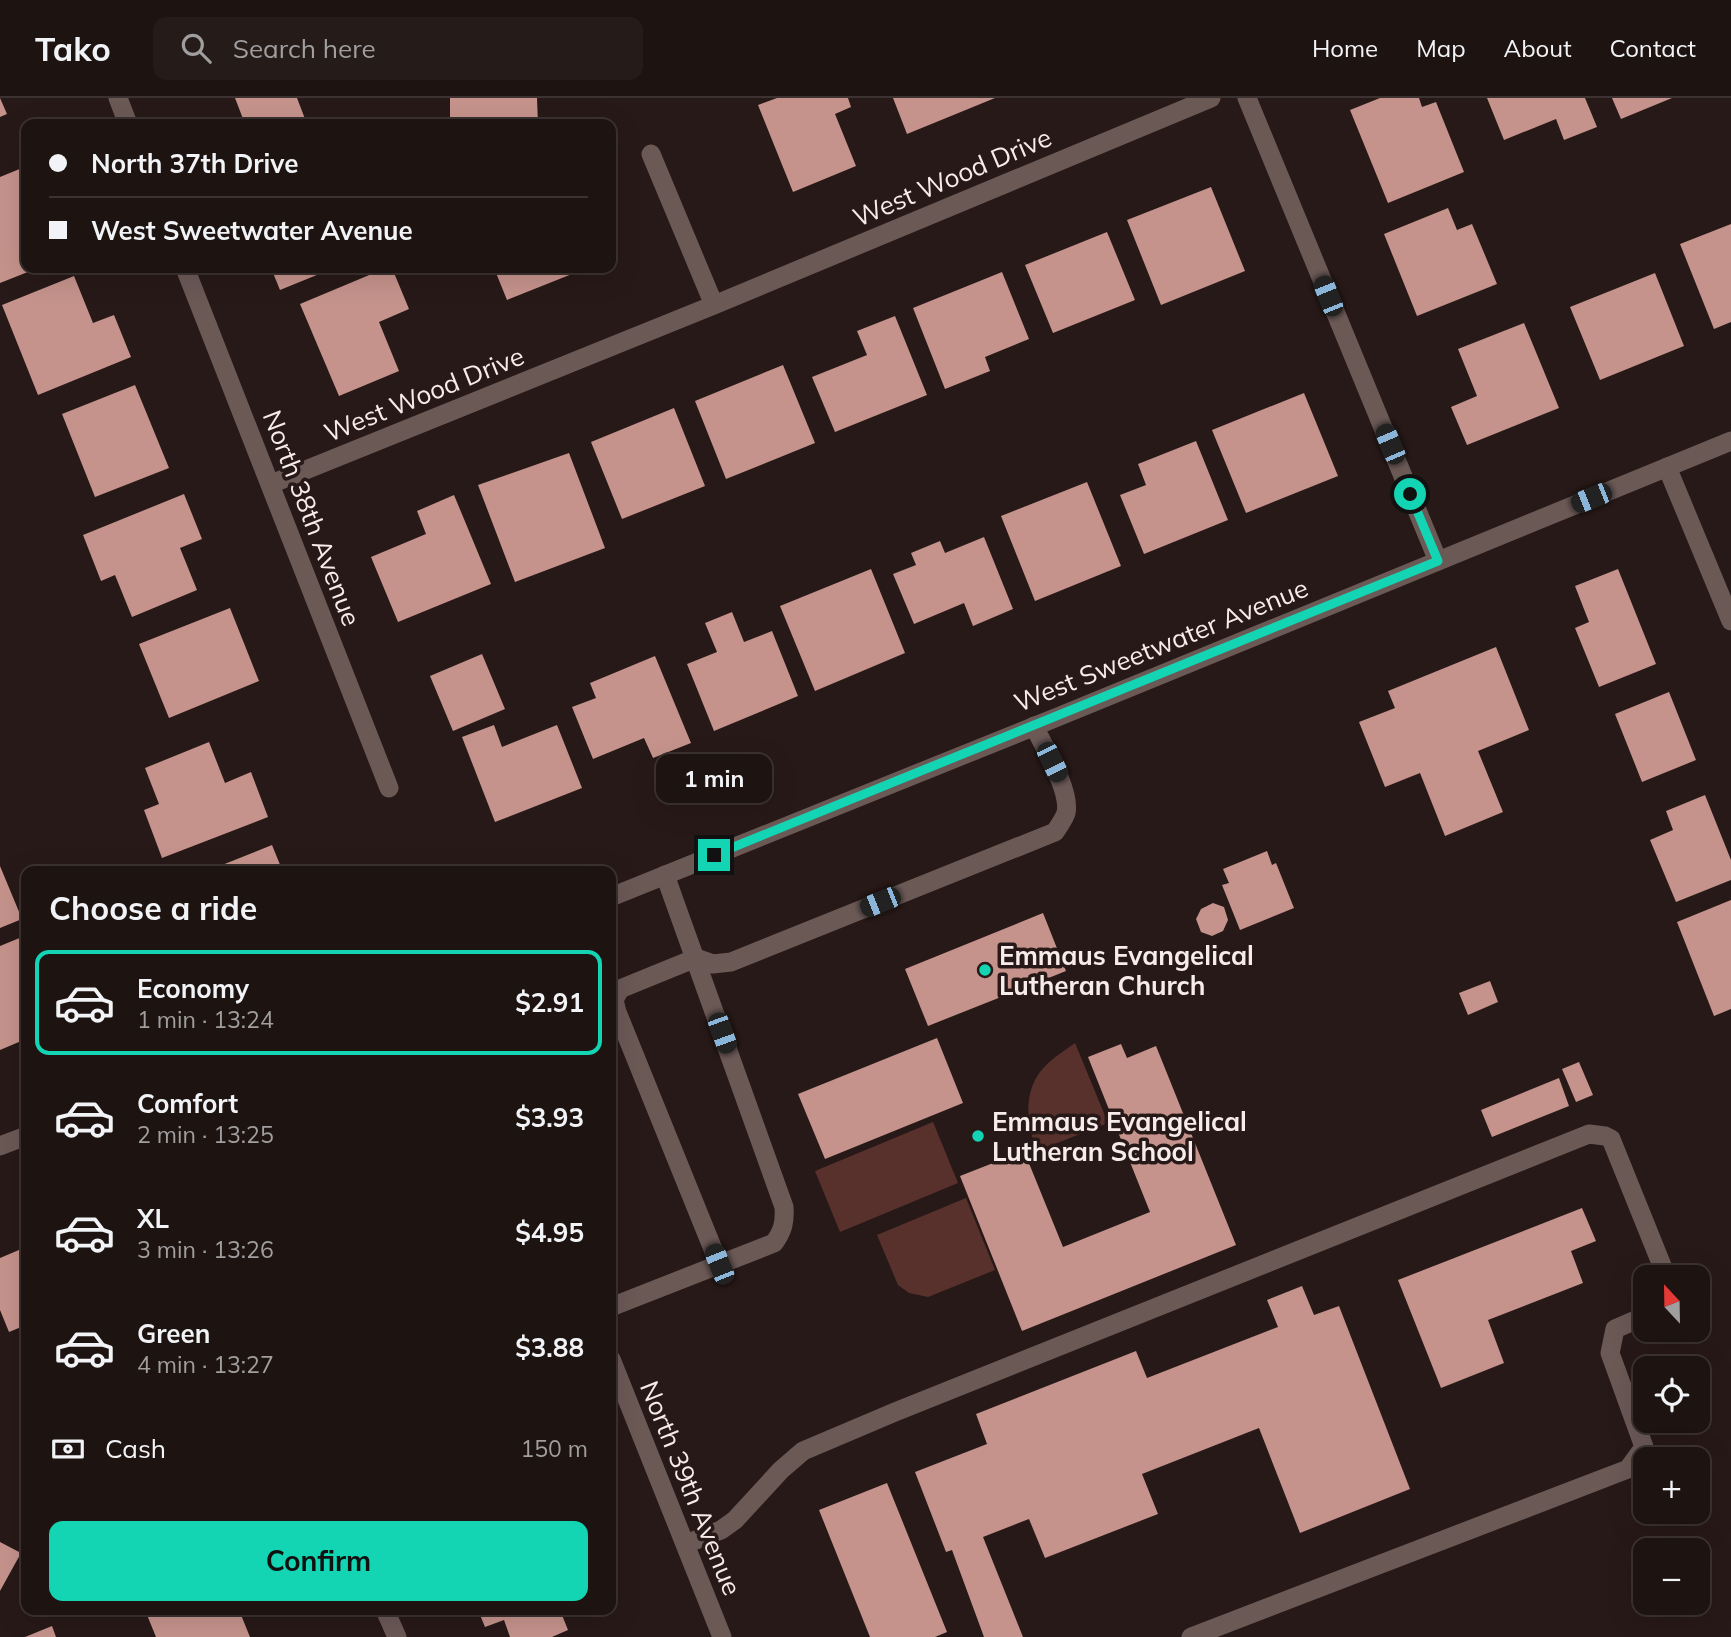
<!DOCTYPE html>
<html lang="en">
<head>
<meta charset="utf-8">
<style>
	:root { --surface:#1d1311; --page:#251c1a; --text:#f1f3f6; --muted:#a09e9f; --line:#3b3231; --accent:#13d5b3 }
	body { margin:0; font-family:Mulish,sans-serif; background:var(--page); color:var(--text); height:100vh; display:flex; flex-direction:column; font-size:26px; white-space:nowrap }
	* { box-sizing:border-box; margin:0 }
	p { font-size:23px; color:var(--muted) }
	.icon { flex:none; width:38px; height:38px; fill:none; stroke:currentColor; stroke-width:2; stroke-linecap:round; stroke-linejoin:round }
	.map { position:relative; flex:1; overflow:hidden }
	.sheet { position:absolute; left:21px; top:768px; width:595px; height:749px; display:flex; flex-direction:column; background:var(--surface); border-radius:14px; box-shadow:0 7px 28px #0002,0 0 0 2px var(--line) }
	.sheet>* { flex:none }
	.guide { position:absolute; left:21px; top:21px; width:595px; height:154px; border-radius:14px; box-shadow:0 7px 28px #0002,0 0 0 2px var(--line); display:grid; align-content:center; height:154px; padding:0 28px; background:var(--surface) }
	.needle { width:46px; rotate:338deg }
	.buttons { position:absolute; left:1633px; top:1167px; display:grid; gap:14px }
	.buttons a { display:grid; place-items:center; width:77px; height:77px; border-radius:14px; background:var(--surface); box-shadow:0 7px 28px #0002,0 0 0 2px var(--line); font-size:35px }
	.end { position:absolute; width:32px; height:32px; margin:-16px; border:9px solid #13d5b3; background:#111; box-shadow:0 0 0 4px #111 }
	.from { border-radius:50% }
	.bubble { position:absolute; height:49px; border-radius:14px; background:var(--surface); box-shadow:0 7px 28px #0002,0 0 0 2px var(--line); font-size:23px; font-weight:700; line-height:49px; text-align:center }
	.car { position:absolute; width:21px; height:42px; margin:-21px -10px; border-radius:9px; box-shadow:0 0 5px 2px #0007; background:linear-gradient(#222 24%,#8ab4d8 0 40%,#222 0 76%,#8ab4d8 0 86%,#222 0) }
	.guide b { display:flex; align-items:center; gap:24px; height:66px; font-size:26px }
	.guide b+b { border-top:2px solid var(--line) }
	.guide i { width:18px; height:18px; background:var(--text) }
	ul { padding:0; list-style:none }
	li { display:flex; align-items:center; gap:21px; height:105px; margin:0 14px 10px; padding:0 14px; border:4px solid transparent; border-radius:14px }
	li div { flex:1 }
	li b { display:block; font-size:26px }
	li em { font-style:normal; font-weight:700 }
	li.current { border-color:var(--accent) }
	li>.icon { width:63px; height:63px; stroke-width:1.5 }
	h2 { padding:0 28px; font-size:32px; line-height:84px }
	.pay { display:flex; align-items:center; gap:18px; height:77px; padding:0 28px; font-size:26px }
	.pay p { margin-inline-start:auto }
	.action { display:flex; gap:14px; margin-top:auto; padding:14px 28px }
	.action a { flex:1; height:80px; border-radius:14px; background:var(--accent); color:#111; font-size:28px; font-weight:700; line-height:80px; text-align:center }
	header { display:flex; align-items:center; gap:42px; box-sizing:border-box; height:98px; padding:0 35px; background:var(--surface); border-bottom:2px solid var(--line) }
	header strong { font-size:33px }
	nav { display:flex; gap:38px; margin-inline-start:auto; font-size:24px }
	.search { width:490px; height:63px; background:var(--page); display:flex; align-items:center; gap:18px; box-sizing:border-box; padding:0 24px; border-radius:14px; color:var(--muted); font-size:26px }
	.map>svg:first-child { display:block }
	.green { fill:#59312c }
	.building { fill:#c5938c }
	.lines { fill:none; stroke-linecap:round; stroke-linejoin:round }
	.service { stroke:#6b5956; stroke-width:19 }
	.minor { stroke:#6b5956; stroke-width:19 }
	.tertiary { stroke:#6b5956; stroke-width:19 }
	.route { stroke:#13d5b3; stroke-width:9 }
	.poi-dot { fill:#13d5b3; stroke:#271917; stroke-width:2.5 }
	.labels { text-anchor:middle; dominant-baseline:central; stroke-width:7; stroke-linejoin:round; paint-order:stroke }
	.street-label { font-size:26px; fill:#f7ecea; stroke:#271917 }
	.poi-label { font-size:26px; font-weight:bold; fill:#f7ecea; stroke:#271917; text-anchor:start }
</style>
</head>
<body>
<header>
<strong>Tako</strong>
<div class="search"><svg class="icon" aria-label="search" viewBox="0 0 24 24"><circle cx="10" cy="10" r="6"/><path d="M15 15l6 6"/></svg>Search here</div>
<nav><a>Home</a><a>Map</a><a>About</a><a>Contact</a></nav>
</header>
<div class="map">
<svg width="1731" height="1539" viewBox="0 0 1731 1539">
	<rect width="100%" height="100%" fill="#271917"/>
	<!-- green -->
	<path class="green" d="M1075,945L1108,1025L1037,1053C1027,1028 1023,997 1040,974C1050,961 1063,954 1075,945Z
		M933,1024L958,1085L840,1134L815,1073Z
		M966,1100L995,1172L928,1199L909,1195L898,1187L877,1137Z"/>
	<!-- building -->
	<path class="building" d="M0,0L7,16L0,19Z
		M235,0H297L307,26H245Z
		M450,0H537L538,26H450Z
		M777,0H848L851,9L835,16L856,68L793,94L758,7Z
		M893,0H995L907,36Z
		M1380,0H1419L1422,9L1436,4L1464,74L1388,105L1350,12Z
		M1487,0H1585L1597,29L1564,42L1556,21L1504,42Z
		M1612,0H1672L1621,21Z
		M22,70L26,79V170H38L0,185V79Z
		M1211,89L1245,173L1161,207L1127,122Z
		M1448,110L1457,132L1472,126L1497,186L1417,218L1384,136Z
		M1731,126V224L1714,231L1680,146Z
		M1107,134L1135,202L1053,235L1025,167Z
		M271,170H334L280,192Z
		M386,170H392L409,211L379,224L399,273L339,298L300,206Z
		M494,170H569L572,176L507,202Z
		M1002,174L1029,241L985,259L990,273L945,291L913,210Z
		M1655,175L1684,248L1600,282L1570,209Z
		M74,178L93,225L114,217L131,259L38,297L2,207Z
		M895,218L927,297L835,334L812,279L867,257L857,233Z
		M1524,225L1559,310L1467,347L1451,309L1477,298L1458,251Z
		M783,267L815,345L726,381L695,303Z
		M135,287L169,370L95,399L62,316Z
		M1304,295L1338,378L1246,415L1212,332Z
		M674,310L705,388L622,421L591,344Z
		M1196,343L1228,422L1144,456L1120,397L1146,387L1138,366Z
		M569,355L605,450L515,484L478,387Z
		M1087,384L1121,468L1035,503L1001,418Z
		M184,396L202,441L180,450L197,492L132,519L115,477L101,483L83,437Z
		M454,397L491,486L398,524L371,459L426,436L417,413Z
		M984,439L1013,511L973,528L964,505L914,526L893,476L916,467L911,455L940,443L945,455Z
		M871,471L905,555L815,593L780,508Z
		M1618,471L1656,566L1599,589L1575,530L1589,524L1575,488Z
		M230,510L259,583L169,620L139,546Z
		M732,514L744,544L772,533L798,598L714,633L687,566L717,554L705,525Z
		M1496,549L1529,632L1478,653L1503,714L1445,738L1420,675L1385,689L1359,624L1395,610L1388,593Z
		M482,556L505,611L453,633L430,578Z
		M655,558L691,645L653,660L644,640L593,661L572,609L596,600L590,585Z
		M1669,594L1696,662L1642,684L1615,616Z
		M494,627L502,649L557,627L582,690L495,724L462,639Z
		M209,644L225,685L251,674L268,719L162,760L144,712L159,706L145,670Z
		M1705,697L1731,762V782L1676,804L1650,742L1673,732L1666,713Z
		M272,747L283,774H207V773Z
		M1267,753L1272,767L1276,765L1294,810L1240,832L1222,787L1229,785L1223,771Z
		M0,768L22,821L0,830Z
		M1731,802V911L1714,918L1677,824Z
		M1213,805L1224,809L1228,822L1223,833L1212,838L1201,834L1196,821L1201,811Z
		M1043,815L1066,873L928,928L905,871Z
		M22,839L26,848V941L0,952V848Z
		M1490,883L1498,904L1468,917L1459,895Z
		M937,940L963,1005L825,1061L798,996Z
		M1121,946L1127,960L1156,948L1236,1147L1022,1233L960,1078L1024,1053L1063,1149L1150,1114L1088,959Z
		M1579,964L1593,997L1576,1004L1562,971Z
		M1559,980L1569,1008L1492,1039L1481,1012Z
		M1582,1110L1596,1143L1571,1153L1583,1185L1488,1222L1504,1265L1441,1290L1398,1182Z
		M26,1149V1227L9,1234L0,1212V1160Z
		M1302,1188L1314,1217L1339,1208L1410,1391L1300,1435L1259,1330L1142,1376L1158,1416L1045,1460L1029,1421L983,1439L1023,1539H984L952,1452L946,1454L915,1374L987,1346L976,1316L1136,1253L1147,1280L1278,1229L1267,1202Z
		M887,1385L947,1534L935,1539H870L819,1412Z
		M0,1444L21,1455L0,1493Z
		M145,1512H239L250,1539H156Z
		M478,1512H560L568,1532L552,1539H510L504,1522L485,1529Z
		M52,1528L56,1539H25Z"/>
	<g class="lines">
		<!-- service -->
		<path class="service" d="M719,1166L617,914L614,902L620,891L696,860L713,866L731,864L1055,734C1059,728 1064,721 1066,715C1071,693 1044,649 1034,628
			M611,1209L774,1145C783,1133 785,1124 784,1109L665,777
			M686,1446L721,1432L735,1422L781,1372L803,1353L895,1314L1589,1036L1605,1038L1611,1041L1667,1180
			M1191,1539L1628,1371L1644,1349L1610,1255L1615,1231L1645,1218"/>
		<!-- minor -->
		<path class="minor" d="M118,0L128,26
			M1247,0L1438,463
			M651,56L714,207
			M185,170L389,690
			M1667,369L1731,523
			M271,386L714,207L1211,0
			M385,1512L397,1539"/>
		<!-- tertiary -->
		<path class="tertiary" d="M611,799L1060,618L1731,343
			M0,1048L26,1038
			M611,1261L722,1539"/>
	</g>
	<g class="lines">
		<!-- route -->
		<path class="route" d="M714,757L1438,463L1410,396"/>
	</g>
	<!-- markers -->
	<g class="poi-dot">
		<circle cx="985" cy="872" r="7"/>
		<circle cx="978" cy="1038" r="7"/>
	</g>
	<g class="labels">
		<!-- street labels -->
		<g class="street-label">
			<text transform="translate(952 79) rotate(-23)">West Wood Drive</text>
			<text transform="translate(424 296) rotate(-22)">West Wood Drive</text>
			<text transform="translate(312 420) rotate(69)">North 38th Avenue</text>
			<text transform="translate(1161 547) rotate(-22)">West Sweetwater Avenue</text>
			<text transform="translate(691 1390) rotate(68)">North 39th Avenue</text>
		</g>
		<!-- poi labels -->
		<g class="poi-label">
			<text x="999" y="857">Emmaus Evangelical<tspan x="999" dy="30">Lutheran Church</tspan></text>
			<text x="992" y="1023">Emmaus Evangelical<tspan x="992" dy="30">Lutheran School</tspan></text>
		</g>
	</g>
</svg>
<div class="buttons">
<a><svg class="needle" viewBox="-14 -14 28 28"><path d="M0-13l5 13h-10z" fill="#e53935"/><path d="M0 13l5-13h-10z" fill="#a09e9f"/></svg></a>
<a><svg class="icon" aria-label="locate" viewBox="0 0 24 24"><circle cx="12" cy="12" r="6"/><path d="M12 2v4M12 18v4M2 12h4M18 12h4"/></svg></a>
<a>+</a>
<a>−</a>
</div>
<i class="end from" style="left:1410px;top:396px"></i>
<i class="end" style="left:714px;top:757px"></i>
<div class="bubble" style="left:656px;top:656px;width:116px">1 min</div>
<i class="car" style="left:1328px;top:198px;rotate:338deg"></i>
<i class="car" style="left:1390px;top:346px;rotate:337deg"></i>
<i class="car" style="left:1591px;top:400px;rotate:248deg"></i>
<i class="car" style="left:1052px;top:664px;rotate:154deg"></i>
<i class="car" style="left:880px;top:804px;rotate:248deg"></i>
<i class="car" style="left:722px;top:935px;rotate:160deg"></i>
<i class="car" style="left:719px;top:1166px;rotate:338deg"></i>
<div class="guide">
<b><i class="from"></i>North 37th Drive</b>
<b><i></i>West Sweetwater Avenue</b>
</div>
<section class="sheet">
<h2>Choose a ride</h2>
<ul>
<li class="current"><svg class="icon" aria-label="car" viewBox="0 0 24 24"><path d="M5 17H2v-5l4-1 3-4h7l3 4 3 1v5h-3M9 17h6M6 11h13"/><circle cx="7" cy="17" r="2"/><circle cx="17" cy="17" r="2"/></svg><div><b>Economy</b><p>1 min · 13:24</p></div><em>$2.91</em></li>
<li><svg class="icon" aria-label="car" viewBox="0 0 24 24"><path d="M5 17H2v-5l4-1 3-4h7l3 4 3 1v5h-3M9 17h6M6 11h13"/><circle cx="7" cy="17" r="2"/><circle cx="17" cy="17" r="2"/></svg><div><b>Comfort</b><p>2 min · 13:25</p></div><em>$3.93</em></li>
<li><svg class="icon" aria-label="car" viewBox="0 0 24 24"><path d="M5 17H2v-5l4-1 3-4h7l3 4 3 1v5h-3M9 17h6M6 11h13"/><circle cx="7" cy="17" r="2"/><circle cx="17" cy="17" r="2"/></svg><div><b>XL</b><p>3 min · 13:26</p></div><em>$4.95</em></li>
<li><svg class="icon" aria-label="car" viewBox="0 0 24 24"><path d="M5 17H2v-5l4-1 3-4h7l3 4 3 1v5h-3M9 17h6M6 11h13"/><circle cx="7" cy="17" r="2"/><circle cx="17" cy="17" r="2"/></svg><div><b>Green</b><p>4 min · 13:27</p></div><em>$3.88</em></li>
</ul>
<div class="pay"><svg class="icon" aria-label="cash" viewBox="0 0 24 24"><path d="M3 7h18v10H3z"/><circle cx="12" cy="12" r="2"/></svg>Cash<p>150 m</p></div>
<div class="action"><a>Confirm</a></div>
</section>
</div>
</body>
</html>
